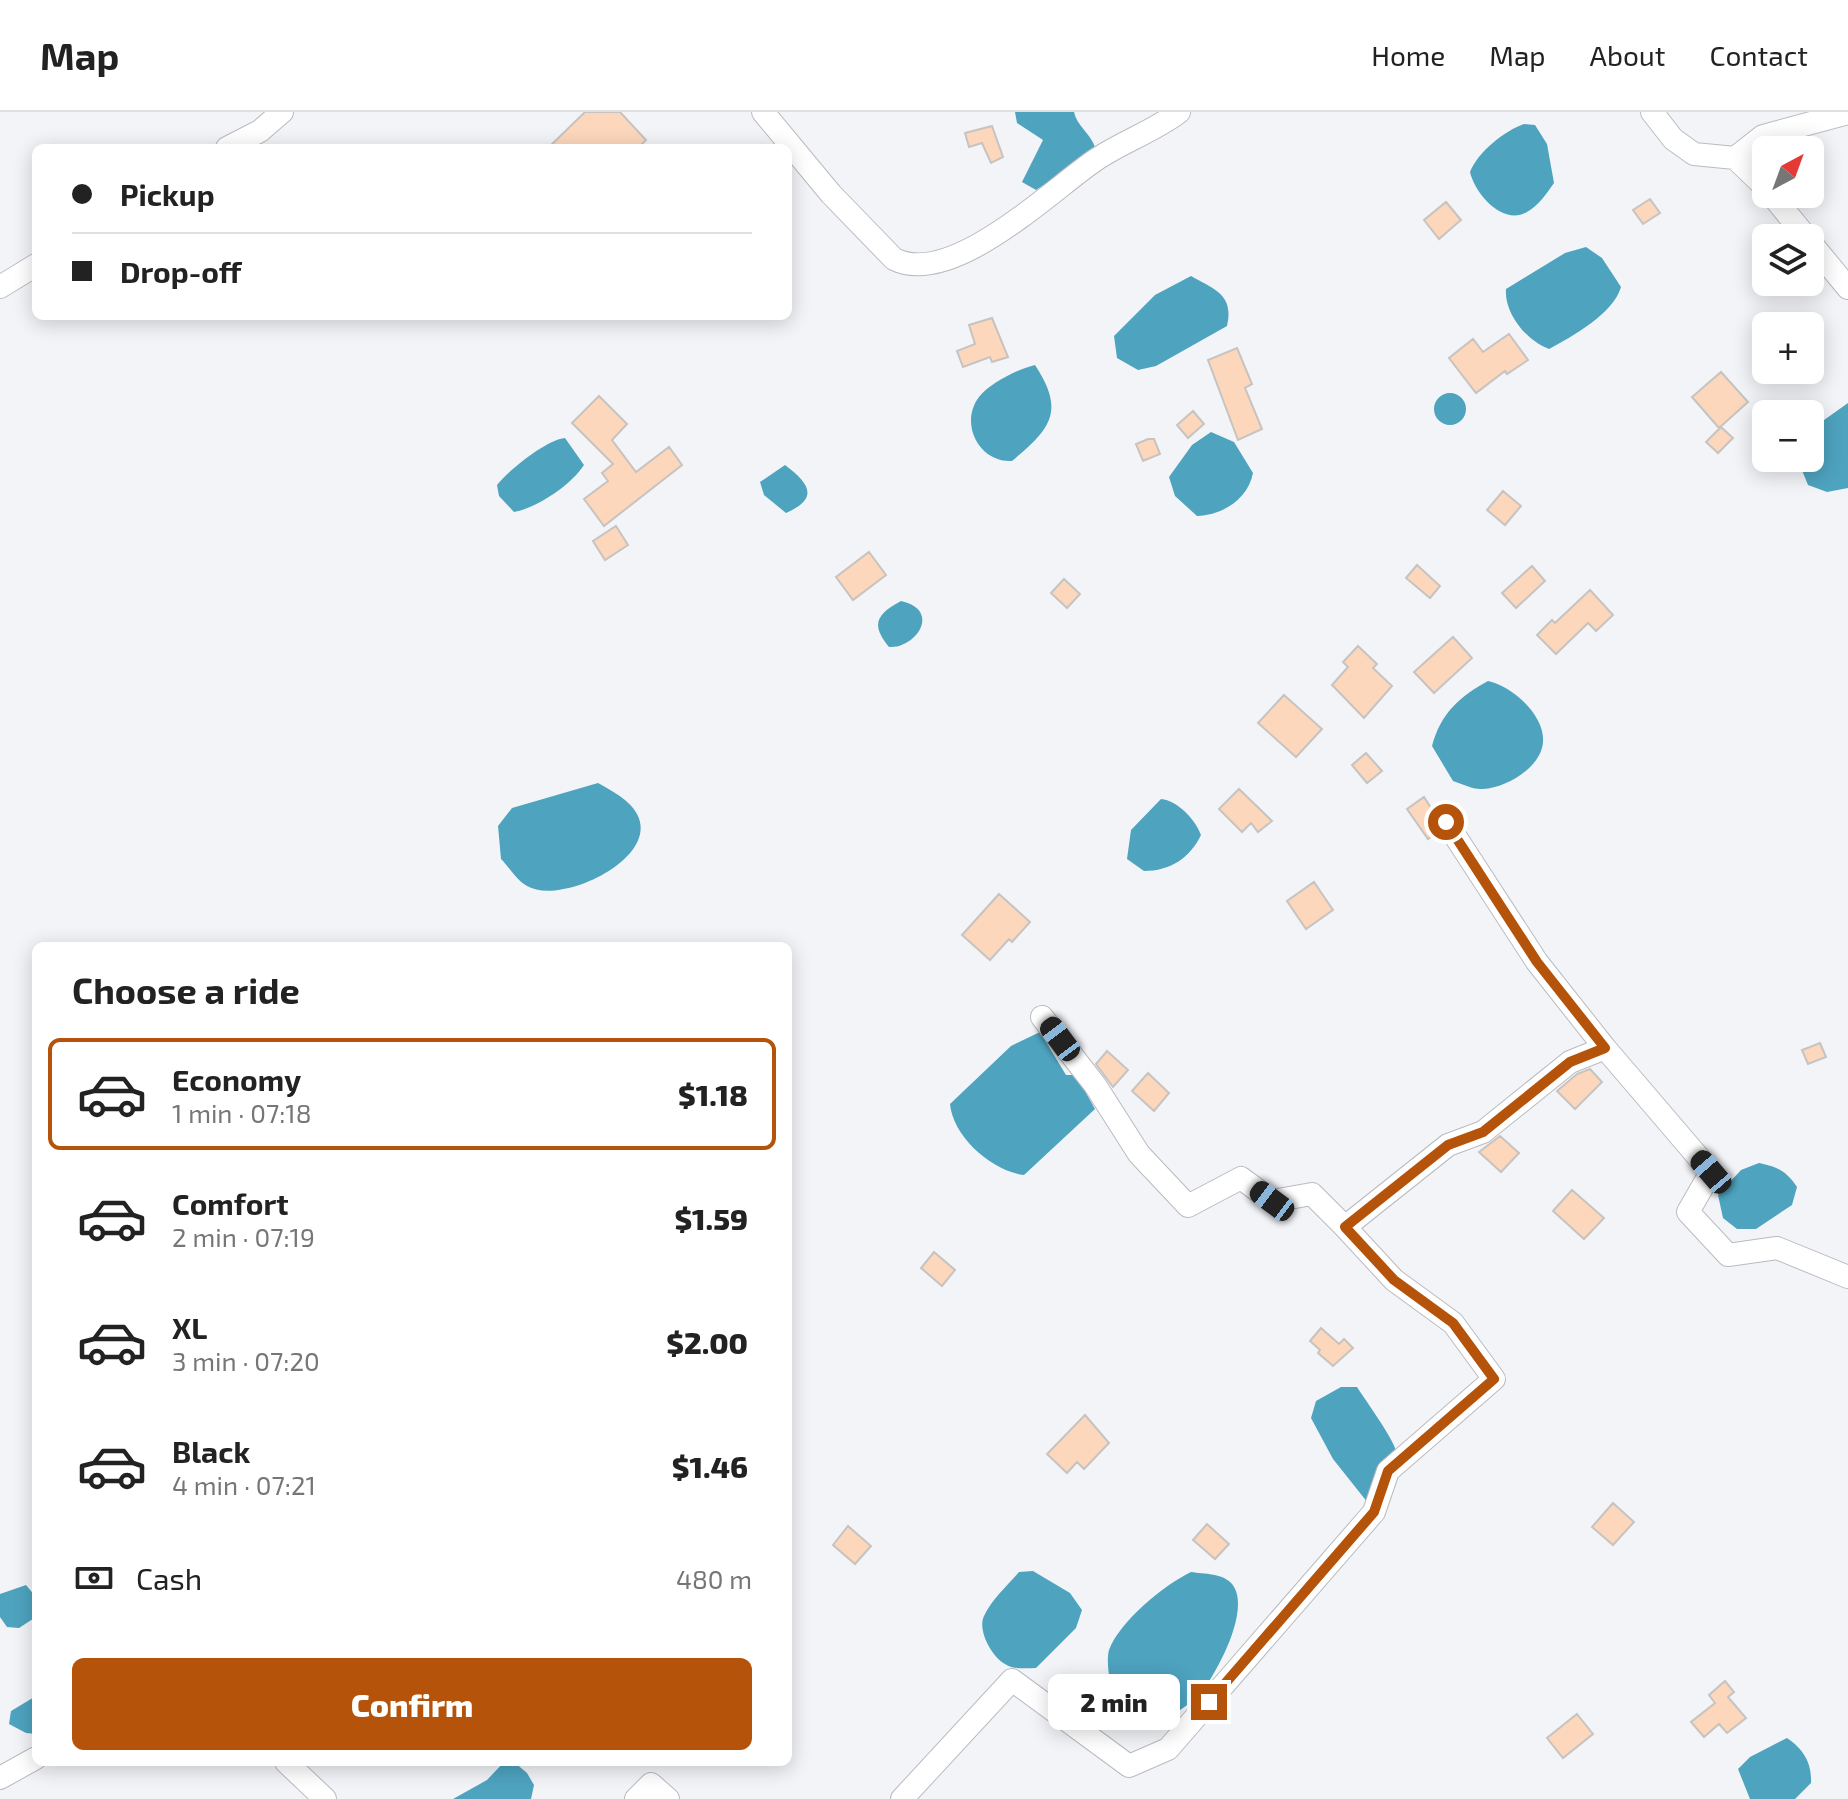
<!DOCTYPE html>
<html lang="en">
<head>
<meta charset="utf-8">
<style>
	:root { --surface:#fff; --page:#f6f6f6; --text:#222; --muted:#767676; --line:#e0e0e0; --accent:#b45309 }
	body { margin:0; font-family:"Exo 2",sans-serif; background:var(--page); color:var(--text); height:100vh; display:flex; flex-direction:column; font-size:30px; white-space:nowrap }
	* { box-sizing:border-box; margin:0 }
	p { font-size:26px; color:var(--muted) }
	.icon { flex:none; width:44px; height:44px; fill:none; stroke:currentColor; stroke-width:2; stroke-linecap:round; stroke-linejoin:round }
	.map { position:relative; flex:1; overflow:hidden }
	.side { position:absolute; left:32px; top:830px; width:760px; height:824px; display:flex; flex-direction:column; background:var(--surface); border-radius:12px; box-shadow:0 4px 20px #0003 }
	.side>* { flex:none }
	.top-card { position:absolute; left:32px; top:32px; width:760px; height:176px; border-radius:12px; box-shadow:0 4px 20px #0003; display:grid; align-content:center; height:176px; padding:0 40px; background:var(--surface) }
	.needle { width:52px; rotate:41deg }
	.controls { position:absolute; left:1752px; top:24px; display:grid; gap:16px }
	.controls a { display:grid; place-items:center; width:72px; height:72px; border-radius:12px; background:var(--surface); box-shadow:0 4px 20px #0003; font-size:40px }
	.end { position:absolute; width:36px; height:36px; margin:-18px; border:10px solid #b45309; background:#fff; box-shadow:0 0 0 4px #fff }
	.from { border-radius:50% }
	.bubble { position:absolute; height:56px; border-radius:12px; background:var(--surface); box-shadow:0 4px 20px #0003; font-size:26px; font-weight:800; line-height:56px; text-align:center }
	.car { position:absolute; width:24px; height:48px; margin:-24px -12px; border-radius:10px; box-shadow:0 0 6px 2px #0007; background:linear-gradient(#222 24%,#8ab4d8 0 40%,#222 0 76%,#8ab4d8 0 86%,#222 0) }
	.top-card b { display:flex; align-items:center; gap:28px; height:76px; font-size:30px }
	.top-card b+b { border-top:2px solid var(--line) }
	.top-card i { width:20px; height:20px; background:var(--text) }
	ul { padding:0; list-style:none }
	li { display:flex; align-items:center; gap:24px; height:112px; margin:0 16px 12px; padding:0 24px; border:4px solid transparent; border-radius:12px }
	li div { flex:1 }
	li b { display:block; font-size:30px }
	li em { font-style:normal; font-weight:800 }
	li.selected { border-color:var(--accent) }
	li>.icon { width:72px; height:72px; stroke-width:1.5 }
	h2 { padding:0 40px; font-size:36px; line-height:96px }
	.pay { display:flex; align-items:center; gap:20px; height:88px; padding:0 40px; font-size:30px }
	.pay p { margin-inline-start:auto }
	.primary-button { display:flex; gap:16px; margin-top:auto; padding:16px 40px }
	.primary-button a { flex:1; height:92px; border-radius:12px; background:var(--accent); color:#fff; font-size:32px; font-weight:800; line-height:92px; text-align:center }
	header { display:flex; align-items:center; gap:48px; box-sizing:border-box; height:112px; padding:0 40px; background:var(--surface); border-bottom:2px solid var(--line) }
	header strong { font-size:38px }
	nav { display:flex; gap:44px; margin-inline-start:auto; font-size:28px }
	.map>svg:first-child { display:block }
	.water { fill:#4ea3bf }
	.building { fill:#fcd7bc; stroke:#c6c3c0; stroke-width:2 }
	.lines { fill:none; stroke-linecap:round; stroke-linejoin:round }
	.minor-casing { stroke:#babbbf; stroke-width:24 }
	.minor { stroke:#fff; stroke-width:22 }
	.route { stroke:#b45309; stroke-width:10 }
</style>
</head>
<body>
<header>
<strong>Map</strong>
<nav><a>Home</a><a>Map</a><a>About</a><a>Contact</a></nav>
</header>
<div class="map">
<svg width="1848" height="1687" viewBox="0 0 1848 1687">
	<rect width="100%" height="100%" fill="#f3f4f8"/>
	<!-- water -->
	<path class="water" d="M1015,0H1074C1077,14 1090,21 1095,35L1083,48L1036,78L1022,70L1043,28L1017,11Z
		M1524,12L1535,13L1547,32L1554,71C1547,81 1539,93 1527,100C1503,114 1475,82 1470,60C1478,40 1504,19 1524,12Z
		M1586,135L1602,146L1621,175C1613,202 1573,224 1549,237C1527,229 1504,202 1506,177L1565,141Z
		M1191,164C1216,178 1234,183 1227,214L1156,254L1138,258L1117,246L1114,224L1155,183Z
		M1035,253C1066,300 1050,317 1012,349C979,351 959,311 979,285C990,271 1018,257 1035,253Z
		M1434 297a16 16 0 1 1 32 0a16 16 0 1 1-32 0Z
		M1848,291V376L1827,380L1808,373L1797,346H1810V318Z
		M1211,320L1234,330L1253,361C1248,387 1223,403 1197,404L1175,384L1169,365L1192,333Z
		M565,326L584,353C571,373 537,396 514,400L499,384L497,373C509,358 546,328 565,326Z
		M785,353C809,371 820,386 786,401L764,383L760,370Z
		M901,489C942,498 916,537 889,535C870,512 877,502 901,489Z
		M1488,569C1513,574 1550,607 1542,636C1536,658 1505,676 1483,677C1473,678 1463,672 1453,669L1432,634C1441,601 1459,585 1488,569Z
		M598,671C612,679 630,688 637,702C661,746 561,794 527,774C517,769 509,755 501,747L498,714L512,696Z
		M1161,687C1177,688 1196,708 1201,723C1190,746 1170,759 1144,759L1127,747L1131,718Z
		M1040,920L1066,963H1076L1095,997L1024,1063C992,1059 953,1025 950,992L1011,934Z
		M1759,1051C1778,1055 1786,1059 1797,1075L1792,1093L1756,1117H1737L1723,1106L1718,1083L1741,1058Z
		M1341,1275H1357C1366,1289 1393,1326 1396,1339L1368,1391L1333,1347L1311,1306L1316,1289Z
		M1033,1459L1070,1481L1082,1498L1076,1516L1036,1556C1026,1556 1014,1558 1005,1552C992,1545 977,1518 984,1504C992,1487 1007,1474 1019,1460Z
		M1191,1460C1204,1462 1223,1461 1232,1472C1252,1496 1217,1561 1200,1582C1194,1589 1184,1595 1176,1601L1141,1594L1109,1563C1108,1556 1107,1545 1109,1538C1120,1509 1164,1473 1191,1460Z
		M26,1473L36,1485V1505L19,1516L7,1515L0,1505V1482Z
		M36,1584V1622L26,1621L9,1612L11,1599Z
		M1787,1626C1803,1637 1812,1650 1811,1671L1795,1687H1750L1738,1657L1750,1645Z
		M504,1650H514L527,1661L534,1673L531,1687H453L487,1668Z"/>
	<!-- building -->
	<path class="building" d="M585,0H620L646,28L638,36H548Z
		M992,14L1003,45L991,51L982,31L969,35L965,21Z
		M1650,87L1660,101L1643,112L1633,98Z
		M1446,90L1461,108L1439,127L1424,108Z
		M992,206L1008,245L992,250L990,245L963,255L957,239L975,232L969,213Z
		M1509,222L1528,248L1507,262L1505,259L1476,281L1449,246L1473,227L1483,240Z
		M1237,236L1252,272L1245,276L1262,317L1238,328L1208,248Z
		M1721,260L1748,290L1719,316L1692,285Z
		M599,284L627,312L612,328L636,360L669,335L682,353L604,414L584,387L608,369L602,361L613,352L572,311Z
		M1193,299L1204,312L1188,326L1177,313Z
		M1721,315L1733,326L1718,341L1706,330Z
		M1148,327H1154L1160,342L1143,349L1136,332Z
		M1503,379L1521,394L1505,413L1487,398Z
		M616,414L628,433L605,448L593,429Z
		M869,440L886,463L853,488L836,465Z
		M1417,453L1440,474L1430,486L1406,466Z
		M1532,454L1545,469L1516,496L1502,481Z
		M1064,467L1080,482L1067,496L1051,481Z
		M1590,478L1613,503L1596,519L1588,511L1556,542L1537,523L1552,508L1555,511Z
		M1453,525L1472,546L1434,581L1414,560Z
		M1358,534L1377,552L1373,556L1392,574L1364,606L1332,573L1348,555L1343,550Z
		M1284,583L1322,617L1296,645L1258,611Z
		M1366,641L1382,659L1367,671L1352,653Z
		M1239,677L1272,709L1258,720L1251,711L1242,720L1219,697Z
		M1424,685L1435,702L1432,712L1436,721L1428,727L1407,697Z
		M1314,770L1333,798L1306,817L1287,789Z
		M999,782L1030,810L1012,830L1009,827L990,848L962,823Z
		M1820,931L1826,945L1808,952L1802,938Z
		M1107,939L1128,958L1113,975L1096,952Z
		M1590,957L1602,970L1575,997L1557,979L1577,962Z
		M1148,961L1169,981L1154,999L1132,979Z
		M1500,1024L1519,1041L1501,1060L1479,1040Z
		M1572,1078L1604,1106L1584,1127L1553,1099Z
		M934,1140L955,1158L942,1174L921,1156Z
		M1321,1216L1339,1232L1344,1227L1353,1236L1333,1254L1318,1241L1320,1238L1310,1229Z
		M1085,1303L1109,1331L1084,1357L1077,1350L1067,1361L1047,1342Z
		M1613,1391L1634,1410L1613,1433L1592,1415Z
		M1207,1412L1229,1432L1215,1447L1193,1428Z
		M848,1414L871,1434L855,1452L833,1433Z
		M1725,1569L1734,1580L1728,1585L1746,1606L1727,1621L1719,1612L1704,1625L1691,1610L1715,1591L1709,1583Z
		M1577,1602L1593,1622L1563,1646L1547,1626Z"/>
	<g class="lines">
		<!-- minor casing -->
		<g class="minor-casing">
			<path id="minor" d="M763,0L831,82L894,147C951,176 1049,80 1094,49C1121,30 1153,20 1179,0
				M1652,0L1673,27L1694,42L1735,46L1766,76
				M227,36L260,19L282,0
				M1735,46L1763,24L1848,1
				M1771,82L1807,126
				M1810,130L1848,176
				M0,175L36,153
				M1446,710L1537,850L1605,936
				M1042,905L1095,973L1139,1042L1188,1094L1241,1066L1272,1089L1312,1082L1345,1115L1448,1033L1483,1020L1570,950L1605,936L1711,1060L1688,1100L1728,1143L1777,1136L1848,1165
				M286,1650L325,1687
				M0,1666L36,1646
				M636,1687L651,1672L668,1687
				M902,1687L1012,1568L1129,1654L1168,1637L1374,1400L1388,1359L1494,1267L1453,1211L1394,1168L1345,1115"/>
		</g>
		<!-- minor -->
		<use href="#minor" class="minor"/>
	</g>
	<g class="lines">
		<!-- route -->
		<path class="route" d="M1209,1590L1374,1400L1388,1359L1494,1267L1453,1211L1394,1168L1345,1115L1448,1033L1483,1020L1570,950L1605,936L1537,850L1446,710"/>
	</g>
</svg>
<div class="controls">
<a><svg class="needle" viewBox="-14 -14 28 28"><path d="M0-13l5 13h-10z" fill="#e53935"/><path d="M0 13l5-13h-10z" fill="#767676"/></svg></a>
<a><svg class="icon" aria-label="layers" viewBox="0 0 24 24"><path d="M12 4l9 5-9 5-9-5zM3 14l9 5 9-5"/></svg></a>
<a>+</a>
<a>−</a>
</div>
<i class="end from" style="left:1446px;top:710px"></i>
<i class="end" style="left:1209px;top:1590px"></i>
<div class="bubble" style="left:1048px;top:1562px;width:132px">2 min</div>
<i class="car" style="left:1060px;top:927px;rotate:323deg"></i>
<i class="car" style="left:1711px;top:1060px;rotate:319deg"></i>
<i class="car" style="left:1272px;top:1089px;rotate:307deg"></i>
<div class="top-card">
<b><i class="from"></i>Pickup</b>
<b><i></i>Drop-off</b>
</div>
<section class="side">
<h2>Choose a ride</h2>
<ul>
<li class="selected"><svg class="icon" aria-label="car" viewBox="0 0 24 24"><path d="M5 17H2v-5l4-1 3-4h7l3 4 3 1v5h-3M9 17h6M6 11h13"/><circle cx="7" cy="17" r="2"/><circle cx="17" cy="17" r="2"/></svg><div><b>Economy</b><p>1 min · 07:18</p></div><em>$1.18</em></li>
<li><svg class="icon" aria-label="car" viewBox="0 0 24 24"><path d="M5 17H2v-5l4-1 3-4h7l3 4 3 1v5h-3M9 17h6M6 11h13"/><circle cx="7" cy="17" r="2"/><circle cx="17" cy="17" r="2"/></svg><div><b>Comfort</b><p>2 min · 07:19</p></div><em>$1.59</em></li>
<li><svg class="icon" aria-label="car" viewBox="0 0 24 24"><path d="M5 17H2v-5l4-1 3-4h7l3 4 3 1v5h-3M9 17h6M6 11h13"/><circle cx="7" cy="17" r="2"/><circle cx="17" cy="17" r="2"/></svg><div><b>XL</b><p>3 min · 07:20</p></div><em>$2.00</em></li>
<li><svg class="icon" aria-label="car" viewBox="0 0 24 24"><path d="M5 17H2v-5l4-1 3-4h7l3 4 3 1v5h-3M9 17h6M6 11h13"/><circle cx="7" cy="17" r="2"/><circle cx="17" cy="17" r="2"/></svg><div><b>Black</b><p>4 min · 07:21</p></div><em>$1.46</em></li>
</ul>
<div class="pay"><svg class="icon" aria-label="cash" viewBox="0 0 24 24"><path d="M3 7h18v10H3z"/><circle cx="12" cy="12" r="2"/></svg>Cash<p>480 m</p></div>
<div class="primary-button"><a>Confirm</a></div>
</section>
</div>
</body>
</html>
